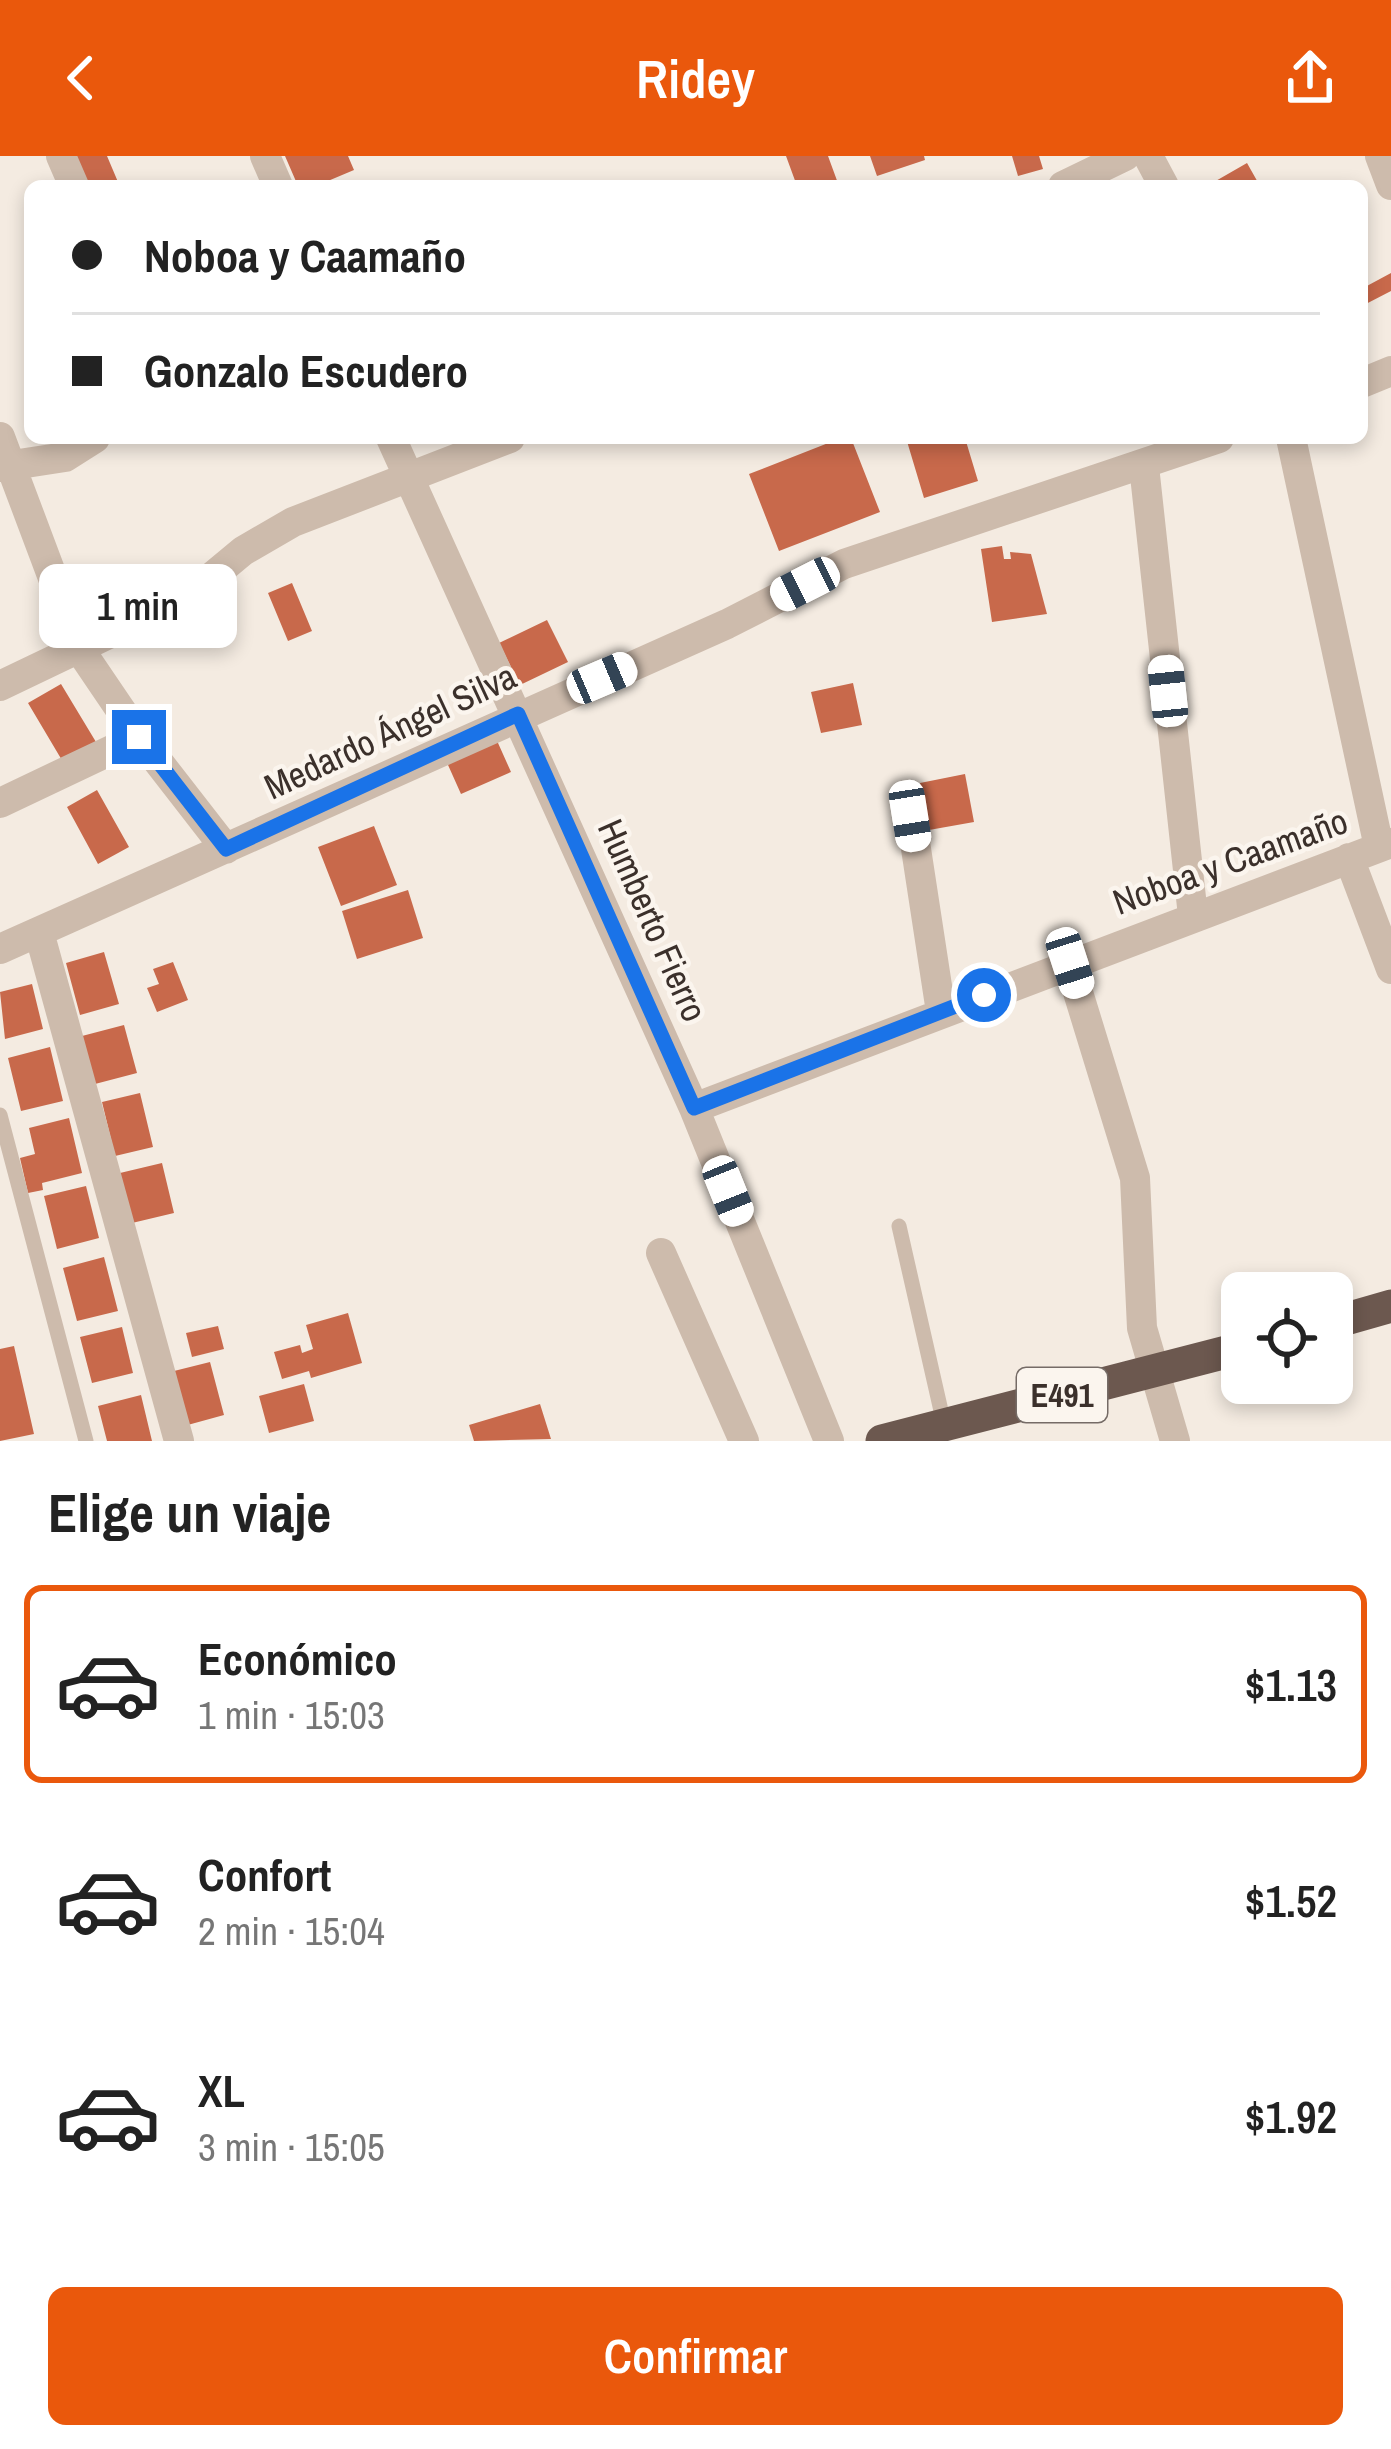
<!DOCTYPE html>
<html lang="es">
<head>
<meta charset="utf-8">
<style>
	:root { --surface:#fff; --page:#f2f2f2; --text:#222; --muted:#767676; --line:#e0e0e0; --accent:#ea580c }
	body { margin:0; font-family:"Archivo Narrow",sans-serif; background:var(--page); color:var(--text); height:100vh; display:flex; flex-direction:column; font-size:45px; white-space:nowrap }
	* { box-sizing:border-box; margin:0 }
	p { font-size:39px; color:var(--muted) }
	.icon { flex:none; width:66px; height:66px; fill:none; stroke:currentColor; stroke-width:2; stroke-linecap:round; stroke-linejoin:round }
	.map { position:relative; height:1285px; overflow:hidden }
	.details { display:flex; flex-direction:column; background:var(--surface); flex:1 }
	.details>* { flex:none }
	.top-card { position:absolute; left:24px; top:24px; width:1344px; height:264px; border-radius:18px; box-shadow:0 6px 18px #0003; display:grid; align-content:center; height:264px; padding:0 48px; background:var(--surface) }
	.controls { position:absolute; left:1221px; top:1116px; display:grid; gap:24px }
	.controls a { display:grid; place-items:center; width:132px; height:132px; border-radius:18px; background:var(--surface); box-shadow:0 6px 18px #0003; font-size:60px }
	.end { position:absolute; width:54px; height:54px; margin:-27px; border:15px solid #1a73e8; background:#fff; box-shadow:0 0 0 6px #fff }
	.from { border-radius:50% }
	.bubble { position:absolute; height:84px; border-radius:18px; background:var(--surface); box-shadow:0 6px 18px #0003; font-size:39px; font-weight:600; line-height:84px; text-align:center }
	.car { position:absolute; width:36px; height:72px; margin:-36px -18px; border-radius:15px; box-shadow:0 0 9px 3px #0007; background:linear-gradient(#fff 24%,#345 0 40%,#fff 0 76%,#345 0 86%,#fff 0) }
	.top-card b { display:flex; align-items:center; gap:42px; height:114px; font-size:45px }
	.top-card b+b { border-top:3px solid var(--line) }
	.top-card i { width:30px; height:30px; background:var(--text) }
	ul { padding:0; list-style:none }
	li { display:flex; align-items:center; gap:36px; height:198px; margin:0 24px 18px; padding:0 24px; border:6px solid transparent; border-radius:18px }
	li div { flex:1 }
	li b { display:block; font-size:45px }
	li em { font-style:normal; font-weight:600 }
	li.active { border-color:var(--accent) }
	li>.icon { width:108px; height:108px; stroke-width:1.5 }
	h2 { padding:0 48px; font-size:54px; line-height:144px }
	.primary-button { display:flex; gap:24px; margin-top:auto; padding:24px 48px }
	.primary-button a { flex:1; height:138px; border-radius:18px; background:var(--accent); color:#fff; font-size:48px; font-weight:600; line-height:138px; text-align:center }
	header { display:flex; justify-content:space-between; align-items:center; height:156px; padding:0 48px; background:var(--accent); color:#fff; font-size:54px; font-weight:600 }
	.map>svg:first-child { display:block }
	.building { fill:#c8694b }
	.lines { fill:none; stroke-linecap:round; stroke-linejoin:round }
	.service { stroke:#cdbbac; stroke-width:15 }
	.minor { stroke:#cdbbac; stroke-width:30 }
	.trunk { stroke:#6c584f; stroke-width:33 }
	.route { stroke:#1a73e8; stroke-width:15 }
	.labels { text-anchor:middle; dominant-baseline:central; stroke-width:9; stroke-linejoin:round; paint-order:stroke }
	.shield { fill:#fbf5ee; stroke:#756b66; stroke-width:3 }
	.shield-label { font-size:33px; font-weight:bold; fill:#3b302b }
	.street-label { font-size:36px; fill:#3b302b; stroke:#fbf5ee }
</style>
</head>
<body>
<header><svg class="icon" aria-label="back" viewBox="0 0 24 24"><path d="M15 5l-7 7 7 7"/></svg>Ridey<svg class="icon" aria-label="share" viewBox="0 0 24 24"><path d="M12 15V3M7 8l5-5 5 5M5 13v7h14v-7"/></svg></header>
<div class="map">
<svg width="1391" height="1285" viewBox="0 0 1391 1285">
	<rect width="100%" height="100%" fill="#f4ebe1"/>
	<!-- building -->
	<path class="building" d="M64,0H107L118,26L76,30Z
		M285,0H348L354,14L316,30H298Z
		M786,0H828L839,30H797Z
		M870,0H924L925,4L877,20Z
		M1012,0H1039L1043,13L1018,20Z
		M1247,7L1260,30H1207Z
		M1391,117V135L1362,150V124L1365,131Z
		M841,282H851L880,356L779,395L749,318Z
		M906,282H965L978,325L924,342Z
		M1002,390L1004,403H1011L1010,396L1031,398L1047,458L992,466L981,393Z
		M292,427L312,475L288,485L268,437Z
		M547,464L568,506L520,529L499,487Z
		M853,527L862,569L821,577L811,536Z
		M61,528L96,586L63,606L28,547Z
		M494,578L511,616L461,638L444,600Z
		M965,618L974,666L929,674L920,627Z
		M97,634L129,691L98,708L67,651Z
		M374,670L397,729L341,750L318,691Z
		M408,734L423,782L357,803L342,755Z
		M104,796L119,848L80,859L66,807Z
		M173,806L188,844L157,856L147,832L159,828L153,813Z
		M32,828L43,873L5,883L0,836Z
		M124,869L137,917L95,928L82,880Z
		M50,891L63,945L21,955L8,902Z
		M140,937L153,991L115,1000L102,946Z
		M69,962L82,1017L42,1027L43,1034L28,1037L20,1002L35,998L29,972Z
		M162,1007L174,1057L132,1067L120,1017Z
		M86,1030L99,1082L57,1093L44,1040Z
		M104,1101L118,1155L77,1165L63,1112Z
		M348,1157L362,1207L311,1222L309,1215L282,1223L274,1196L300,1189L302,1197L313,1193L306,1169Z
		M218,1170L224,1193L192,1201L186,1177Z
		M122,1171L133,1217L92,1227L80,1181Z
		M14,1190L34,1278L0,1285V1193Z
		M210,1206L224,1259L184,1270L170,1216Z
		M304,1228L314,1265L269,1277L259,1240Z
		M141,1239L152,1285H107L98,1250Z
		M540,1248L551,1283L474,1285L469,1269Z"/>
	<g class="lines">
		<!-- service -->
		<path class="service" d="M0,959L86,1285
			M899,1070L944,1268"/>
		<!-- minor -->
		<path class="minor" d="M61,0L74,30
			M265,0L278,30
			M1148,0L1164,30
			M1380,0L1391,29
			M1063,30L1125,0
			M1362,227L1391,215
			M0,281L80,494L139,581L226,693
			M391,282L694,952L829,1285
			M1291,282L1379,691
			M1144,310L1193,760
			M0,311L65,301L95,282
			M0,530L190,439L243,395L293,366L510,282
			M0,647L139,581
			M911,660L941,856
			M1349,702L1391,813
			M39,776L179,1285
			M0,793L727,468L844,408L1219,282
			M1069,807L1135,1022L1142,1172L1175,1285
			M694,952L1391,687
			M661,1097L744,1285"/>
		<!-- trunk -->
		<path class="trunk" d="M1332,1167L1391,1150
			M882,1285L1242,1192"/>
	</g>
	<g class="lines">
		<!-- route -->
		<path class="route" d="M139,581L226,693L518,558L694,952L984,839"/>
	</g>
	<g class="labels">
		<!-- shield labels -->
		<rect class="shield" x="1017" y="1212" width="90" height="54" rx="9"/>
		<g class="shield-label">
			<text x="1062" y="1239">E491</text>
		</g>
		<!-- street labels -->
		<g class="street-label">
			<text transform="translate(390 575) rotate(-25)">Medardo Ángel Silva</text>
			<text transform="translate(1230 705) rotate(-20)">Noboa y Caamaño</text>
			<text transform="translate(653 764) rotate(66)">Humberto Fierro</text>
		</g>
	</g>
</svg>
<div class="controls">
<a><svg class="icon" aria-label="locate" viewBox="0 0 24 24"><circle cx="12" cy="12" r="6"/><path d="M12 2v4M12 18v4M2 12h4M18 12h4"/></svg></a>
</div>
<i class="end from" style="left:984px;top:839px"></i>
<i class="end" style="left:139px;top:581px"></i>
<div class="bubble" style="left:39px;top:408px;width:198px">1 min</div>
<i class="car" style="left:805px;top:428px;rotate:243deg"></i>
<i class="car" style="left:602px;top:522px;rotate:67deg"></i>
<i class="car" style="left:1168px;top:535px;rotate:354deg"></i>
<i class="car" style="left:910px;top:660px;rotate:171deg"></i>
<i class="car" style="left:1070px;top:807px;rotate:162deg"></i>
<i class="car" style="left:728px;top:1035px;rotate:158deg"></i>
<div class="top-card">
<b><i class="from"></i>Noboa y Caamaño</b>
<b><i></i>Gonzalo Escudero</b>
</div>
</div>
<section class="details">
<h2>Elige un viaje</h2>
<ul>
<li class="active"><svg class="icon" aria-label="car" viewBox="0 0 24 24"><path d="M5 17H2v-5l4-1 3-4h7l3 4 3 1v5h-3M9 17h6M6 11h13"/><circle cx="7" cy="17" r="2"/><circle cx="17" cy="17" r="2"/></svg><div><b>Económico</b><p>1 min · 15:03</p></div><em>$1.13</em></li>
<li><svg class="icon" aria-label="car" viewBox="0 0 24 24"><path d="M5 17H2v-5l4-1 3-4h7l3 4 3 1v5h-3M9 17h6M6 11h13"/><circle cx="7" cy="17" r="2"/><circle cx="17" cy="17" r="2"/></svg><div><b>Confort</b><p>2 min · 15:04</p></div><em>$1.52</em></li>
<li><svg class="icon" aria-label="car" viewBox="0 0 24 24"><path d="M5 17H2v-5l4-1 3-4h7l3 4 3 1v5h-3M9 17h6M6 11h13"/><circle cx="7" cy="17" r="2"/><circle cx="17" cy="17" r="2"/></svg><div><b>XL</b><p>3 min · 15:05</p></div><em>$1.92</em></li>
</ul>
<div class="primary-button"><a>Confirmar</a></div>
</section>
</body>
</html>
